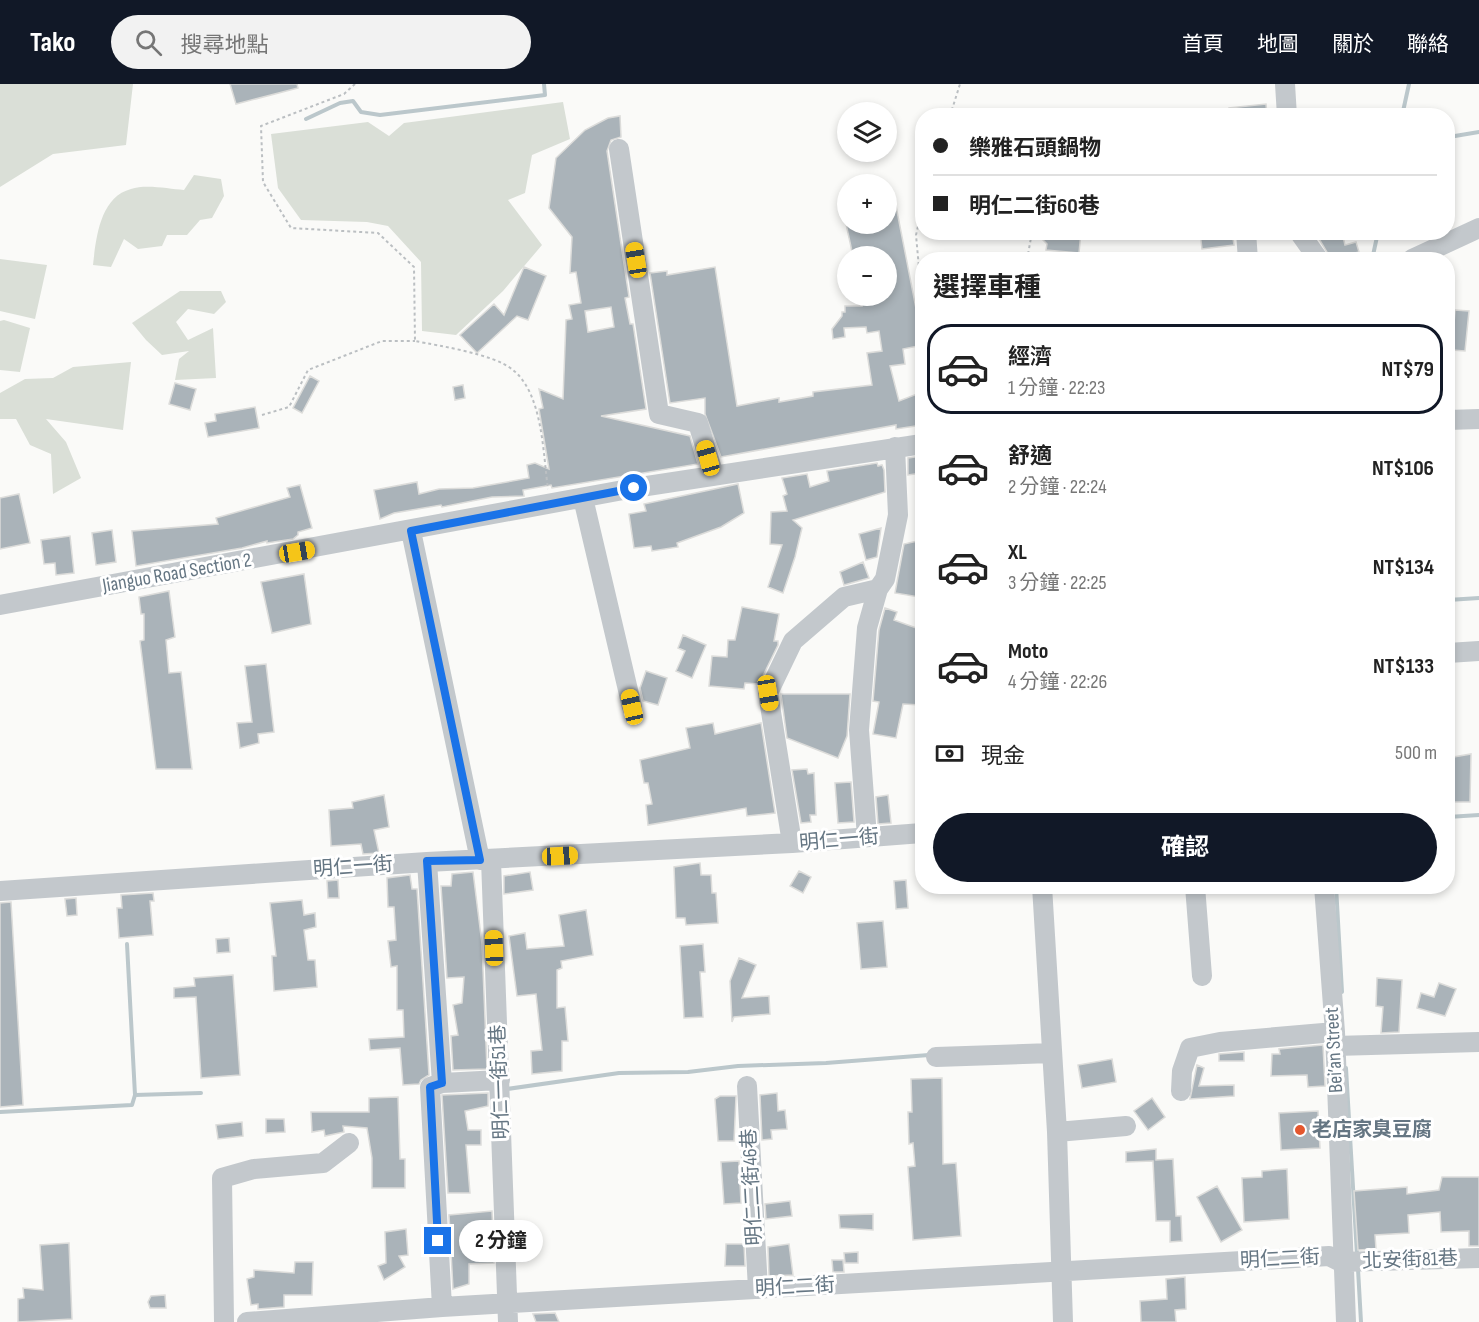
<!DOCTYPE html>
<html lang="zh-TW">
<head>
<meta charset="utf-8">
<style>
	:root { --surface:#fff; --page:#f2f2f2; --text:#222; --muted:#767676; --line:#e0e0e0; --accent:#111827 }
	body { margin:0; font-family:"Sofia Sans Condensed","Noto Sans TC",sans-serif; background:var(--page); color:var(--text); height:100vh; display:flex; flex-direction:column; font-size:22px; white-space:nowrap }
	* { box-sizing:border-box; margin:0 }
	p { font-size:20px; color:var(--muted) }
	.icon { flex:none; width:33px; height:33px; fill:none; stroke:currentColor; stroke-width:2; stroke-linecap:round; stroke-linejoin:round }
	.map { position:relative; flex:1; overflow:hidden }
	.side { position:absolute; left:915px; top:168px; width:540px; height:642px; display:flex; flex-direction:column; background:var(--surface); border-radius:24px; box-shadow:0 3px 9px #0003 }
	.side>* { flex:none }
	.guide { position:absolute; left:915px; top:24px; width:540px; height:132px; border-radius:24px; box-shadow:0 3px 9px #0003; display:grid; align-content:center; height:132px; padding:0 18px; background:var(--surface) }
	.fabs { position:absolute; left:837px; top:18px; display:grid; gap:12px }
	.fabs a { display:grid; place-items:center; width:60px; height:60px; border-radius:50%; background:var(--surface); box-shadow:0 3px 9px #0003; font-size:30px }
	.end { position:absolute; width:27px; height:27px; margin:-14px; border:8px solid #1a73e8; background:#fff; box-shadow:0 0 0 3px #fff }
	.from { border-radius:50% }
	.bubble { position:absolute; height:42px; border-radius:21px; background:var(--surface); box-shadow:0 3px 9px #0003; font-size:20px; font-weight:700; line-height:42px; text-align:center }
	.car { position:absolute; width:18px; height:36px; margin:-18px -9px; border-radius:8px; box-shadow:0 0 4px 2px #0007; background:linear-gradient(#f5c518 24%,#345 0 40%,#f5c518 0 76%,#345 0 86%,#f5c518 0) }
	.guide b { display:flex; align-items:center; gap:21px; height:57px; font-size:22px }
	.guide b+b { border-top:2px solid var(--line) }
	.guide i { width:15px; height:15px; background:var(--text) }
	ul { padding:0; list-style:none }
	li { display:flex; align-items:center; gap:18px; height:90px; margin:0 12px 9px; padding:0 6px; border:3px solid transparent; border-radius:24px }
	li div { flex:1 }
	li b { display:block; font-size:22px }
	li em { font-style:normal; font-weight:700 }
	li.active { border-color:var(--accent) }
	li>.icon { width:54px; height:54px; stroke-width:1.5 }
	h2 { padding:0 18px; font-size:27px; line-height:72px }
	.pay { display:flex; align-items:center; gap:15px; height:66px; padding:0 18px; font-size:22px }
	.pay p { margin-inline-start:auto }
	.primary-button { display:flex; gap:12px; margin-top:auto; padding:12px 18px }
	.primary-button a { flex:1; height:69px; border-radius:36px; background:var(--accent); color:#fff; font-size:24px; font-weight:700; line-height:69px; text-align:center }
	header { display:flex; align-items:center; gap:36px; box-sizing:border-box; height:84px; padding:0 30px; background:var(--accent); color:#fff }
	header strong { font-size:28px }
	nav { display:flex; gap:33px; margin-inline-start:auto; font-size:21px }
	.search { width:420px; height:54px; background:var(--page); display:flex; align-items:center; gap:15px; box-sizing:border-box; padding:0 21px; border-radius:33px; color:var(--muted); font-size:22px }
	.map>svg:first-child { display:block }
	.green { fill:#dadfd7 }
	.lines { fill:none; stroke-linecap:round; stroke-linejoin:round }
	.stream { stroke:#bbc7cb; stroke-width:4 }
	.building { fill:#aab3b9; stroke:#dcdcda; stroke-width:1.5; fill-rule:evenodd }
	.path { stroke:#bbbfc2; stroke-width:2; stroke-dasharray:3 3; stroke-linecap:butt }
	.minor { stroke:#c3c8cc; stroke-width:20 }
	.route { stroke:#1a73e8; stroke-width:8 }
	.poi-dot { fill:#e4572e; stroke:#fff; stroke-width:2 }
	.labels { text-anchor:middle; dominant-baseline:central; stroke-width:6; stroke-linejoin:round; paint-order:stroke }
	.street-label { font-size:20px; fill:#657683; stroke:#fff }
	.poi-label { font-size:20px; font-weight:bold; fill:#657683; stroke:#fff; text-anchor:start }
</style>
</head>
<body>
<header>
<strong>Tako</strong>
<div class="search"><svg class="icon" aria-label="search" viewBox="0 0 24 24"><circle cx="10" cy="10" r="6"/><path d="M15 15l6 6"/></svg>搜尋地點</div>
<nav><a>首頁</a><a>地圖</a><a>關於</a><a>聯絡</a></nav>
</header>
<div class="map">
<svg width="1479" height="1238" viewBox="0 0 1479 1238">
	<rect width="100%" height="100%" fill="#fafaf8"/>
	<!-- green -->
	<path class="green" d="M0,0H133L126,61L53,70L0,103Z
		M563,18L570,55L532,71L525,109L508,116L542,161L503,207L456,251L422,247L421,178L388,142L367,138L301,136L278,104L271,50L368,38L389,52L404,39Z
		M194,91L221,95L224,112L212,134L200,136L187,151H167L162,162L138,165L124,155L111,183L93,181C96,154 100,113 131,105C146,100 169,105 184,106Z
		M0,175L47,181L35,235L0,227Z
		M180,207H221L226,218L214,230L188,225L176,238L188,256L213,244L216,294L175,296L179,275L189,267L162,271L146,256L132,239Z
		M4,236L30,244L20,288L0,286V237Z
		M131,278L123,346L46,335L66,358L81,394L53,410L51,370L30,361L16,335H0V309L25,295L53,294L73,283Z"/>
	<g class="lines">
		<!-- stream -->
		<path class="stream" d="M1402,32L1409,0
			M306,35L340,19L353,17L361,28L380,31L545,11L544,0
			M1448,50L1455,52L1479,48
			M1372,176L1378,148
			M1448,516L1479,514
			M1448,733L1479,731
			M1336,802L1342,908
			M127,860L135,1011
			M1346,984L1357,1171
			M507,1005L619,989L688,988L738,982L826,979L929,971
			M0,1028L132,1021L135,1011L201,1009
			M1358,1185L1361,1238"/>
	</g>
	<!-- building -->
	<path class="building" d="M230,0H297L298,4L236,20Z
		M1266,20L1267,32H1229V24Z
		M620,32L621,53L611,56L607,67L629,213L625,214L630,240H633L646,325L601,332L690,352L698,380L552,404L551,401L523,406L524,412L492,413L442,423L441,421L394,429L380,435L374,406L417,398L419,410L439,405L473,404L529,394L527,381L535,379L549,385L539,325L543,324L539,305L563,315L566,236L572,235L569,221L581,219L576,188L570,189L572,153L549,124L556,74L585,46L608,34ZM611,223L614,243L588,248L585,227Z
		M896,122L922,255L917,256L918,262L903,265L905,280L890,282L899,317L922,308V341L896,345V341L721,373L705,330V314L670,319L650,189L667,187V191L715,183L737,322L779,314V318L813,312V308L872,301L867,269L882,267L879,247L867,249L866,243L844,244L845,253L833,255L832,245L842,232V228H845V222H862L860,212H886V172H853L846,140H886V124Z
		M1035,148H1081L1079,169L1046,166L1047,160Z
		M1200,148H1232L1234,161L1202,165Z
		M1315,148H1342L1345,161L1356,158L1359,168L1331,175Z
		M524,183L546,192L528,236L517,232L477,269L460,251L494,220L504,231Z
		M1455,226L1469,227L1465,267L1452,266Z
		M310,292L319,297L302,329L293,324Z
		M175,299L196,305L190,326L169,320Z
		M463,301L465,314L455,316L453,303Z
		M255,323L259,344L208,353L205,339L216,337L215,330Z
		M922,372V389L908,391V374Z
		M877,379L878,382L882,381L884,386L885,408L793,436L802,444L795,473L783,509L768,503L782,461L770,460L771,428L787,427L783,412L787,410L782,394L807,390L810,403L829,397L827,387Z
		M738,400L744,429L721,443L677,459L678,463L652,467L651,462L634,464L629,430L646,427L644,420Z
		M300,401L312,444L298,448V451L293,455L267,459V457L242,464L136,482L132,447L218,440L216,434L290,413L287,404Z
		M19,410L30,459L0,465V414Z
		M881,444L877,473L866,476L859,450Z
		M112,446L116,478L96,481L92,449Z
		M70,452L74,489L56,491L55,479L44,480L41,456Z
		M922,456V494L919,513L895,509L904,460Z
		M863,478L869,494L844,501L840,488Z
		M304,490L311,540L272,549L261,498Z
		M169,507L175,553L166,556L169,589L181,588L192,685H156L140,557L144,556V530H141L139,513Z
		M742,523L779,530L774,557H778V561L759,600L745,599L744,605L709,602L712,572L727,573L728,556H735Z
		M885,524L897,528L894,536L922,546L921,621L903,620L896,654L873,650L879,618L873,617L879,546Z
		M683,551L706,561L692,594L676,587L685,567L678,564Z
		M266,580L274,648L258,650L259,659L240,664L237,639L252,638L245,582Z
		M646,587L667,594L658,621L643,617L640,604Z
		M781,610H850L847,652L838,674L787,654Z
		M713,639L715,650L761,639L775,729L747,732L746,724L648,741L646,721L652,720L648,699H644L640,676L690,664L686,644Z
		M1471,670L1470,718H1448V674Z
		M807,685L808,690L814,689L816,731H810L811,738L801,739L792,686Z
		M851,698L854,738L838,739L835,699Z
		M384,711L389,743L374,746L379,769L363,770L361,760L331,762L329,726L353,724L352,718Z
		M888,711L891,739L878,740L876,713Z
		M700,779L701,791H711L712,809H716L718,839L686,841L685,834H676L674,783Z
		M799,787L811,793L803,809L790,802Z
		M473,788L482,860L487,985L453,986L451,952L458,951L453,921L462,919L464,893L447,894L441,802H451L452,790Z
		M530,788L533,806L504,810V792Z
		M410,791L412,805H417L429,991L421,996L419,1000L403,1001L400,964L370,966L369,955L404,953L403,926H397V882L391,883L388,857L396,856L394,823H388L387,794Z
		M338,796L339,814H328L327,797Z
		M906,796L908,824L896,825L894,797Z
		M153,809L154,817H150L153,851L119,854L117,824H122L121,811Z
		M76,814L77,831L67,832L65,815Z
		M302,816L304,831L315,829L316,843L304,846L308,876H315L317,903L274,907L272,872H276L270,819Z
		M11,818L23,1021L0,1023V819Z
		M586,826L593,871L561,877L562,884L557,886V924L565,923L568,957H562V987L532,990L531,967L542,966L536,910L517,912L509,852L525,849L527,865L564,862L559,831Z
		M883,837L887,883L861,885L857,839Z
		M229,854L230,868L217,869L216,855Z
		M703,860L705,888H700L703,933L684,934L680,862Z
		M739,874L756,881L742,914L769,912L770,930L734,933L732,938L730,897Z
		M233,891L240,991L201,994L196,913L174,914V904L195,902L194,894Z
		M1377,894L1402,896L1399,948L1381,949L1383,923L1376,922Z
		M1439,899L1456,905L1445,932L1417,924L1421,909L1434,913Z
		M1323,961L1325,1002L1308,1003L1307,991L1271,992L1272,970H1280L1279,965Z
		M1244,968V977H1219V970Z
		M1112,975L1116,998L1082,1004L1078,981Z
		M1197,981L1204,984L1199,1002L1234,1001V1012L1190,1015Z
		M942,994L943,1080L956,1079L961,1152L913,1156L908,1083L915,1082L913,1059L909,1060L908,1028H912L911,995Z
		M488,1009V1022L465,1027L468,1046H481V1061H466L470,1109H448L442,1011Z
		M777,1009L778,1027L785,1026L787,1045L771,1046L772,1055L762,1056L760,1011Z
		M720,1012H736L734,1057H718L715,1015Z
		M398,1013L400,1075H405V1104H372V1074L367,1044L343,1042L344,1048L325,1052L324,1046L312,1048L311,1028H369V1014Z
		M1152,1014L1165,1033L1148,1046L1134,1027Z
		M1318,1027L1320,1064L1281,1066L1279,1029Z
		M266,1035H284L285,1048L266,1049Z
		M242,1038L243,1052L218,1055L216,1041Z
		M1156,1065V1076L1173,1075L1176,1132H1181L1182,1157L1170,1158V1137H1156L1153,1077L1126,1078V1068Z
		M739,1077L741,1119L724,1120L721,1078Z
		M1287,1085L1289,1135L1244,1138L1242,1094L1262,1093V1087Z
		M1442,1093H1479V1162H1469V1147L1441,1148L1440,1128L1408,1131L1409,1149L1375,1151L1376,1165L1358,1166L1354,1107L1407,1103V1110L1439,1106Z
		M1217,1102L1242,1146L1221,1158L1197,1113Z
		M790,1117L792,1132L766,1135L765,1120Z
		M492,1127L494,1179L469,1180V1200L453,1205L449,1131Z
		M873,1130V1146L840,1144L839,1131Z
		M406,1145L408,1171L399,1172L405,1183L384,1196L378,1182L386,1179L385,1148Z
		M69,1159L72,1235L18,1238V1215L24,1214L23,1204L43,1206L40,1161Z
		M726,1160H744L745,1182H725Z
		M789,1160L793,1191L769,1192L768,1163Z
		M858,1168V1179H845L844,1169Z
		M832,1176H843L844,1188H833Z
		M295,1178H313L312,1211H284V1223L258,1225V1220L251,1221L247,1195L254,1193V1186L294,1189Z
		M1185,1193L1186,1225L1175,1226L1176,1238H1141L1140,1217L1167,1215L1166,1195Z
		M165,1211L166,1224H150L148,1218L151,1212Z
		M555,1229L559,1238H536L533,1230Z"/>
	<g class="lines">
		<!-- path -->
		<path class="path" d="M355,0L344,10L261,42L263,98L291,144L378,149L414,183L415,257C440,262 494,270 513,286C543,310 543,370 548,405
			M950,32L960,0
			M922,125L916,151L922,217
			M1027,176L1032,148
			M262,331L289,323L308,286L382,257H415"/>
		<!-- minor -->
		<path class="minor" d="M1285,0L1287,32
			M619,65L659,330L698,339L714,392
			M1246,148L1248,176
			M1299,148L1319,176
			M1412,175L1479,144
			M1448,336L1479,335
			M583,414L632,623
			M411,447L480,776
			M0,521L634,404L922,360
			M1448,569L1479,567
			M867,753L859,646L867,544L878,505L885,495L898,431L895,363
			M792,759L768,609L793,557L844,513L878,505
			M491,776L508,1238
			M427,778L442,999
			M1042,802L1057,1048L1063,1238
			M1195,802L1202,892
			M1324,802L1335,948L1346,1238
			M0,807L427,778L792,759L922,749
			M1335,962L1479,958
			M936,973L1052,969
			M747,1002L758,1205
			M1181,1007L1182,987L1190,964L1220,958L1335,948
			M1057,1048L1126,1042
			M442,1223L430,1003L442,999L500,996
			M224,1238L222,1094L254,1085L323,1079L349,1059
			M247,1238L442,1223L1329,1172L1341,1178L1479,1174"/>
	</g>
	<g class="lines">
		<!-- route -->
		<path class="route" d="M438,1157L430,1003L442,999L427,777L480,776L411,447L634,404"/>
	</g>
	<!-- markers -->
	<circle class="poi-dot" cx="1300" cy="1046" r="6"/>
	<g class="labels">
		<!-- street labels -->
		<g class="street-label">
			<text transform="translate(177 489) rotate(-10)">Jianguo Road Section 2</text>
			<text transform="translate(839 756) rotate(-5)">明仁一街</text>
			<text transform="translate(353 783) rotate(-4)">明仁一街</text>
			<text transform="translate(1334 966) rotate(-93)">Bei’an Street</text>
			<text transform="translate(500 998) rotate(-92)">明仁一街51巷</text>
			<text transform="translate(752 1103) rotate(-93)">明仁二街46巷</text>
			<text transform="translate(1280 1175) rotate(-3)">明仁二街</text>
			<text transform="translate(1410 1176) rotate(-2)">北安街81巷</text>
			<text transform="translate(795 1203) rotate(-3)">明仁二街</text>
		</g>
		<!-- poi labels -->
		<g class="poi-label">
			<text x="1312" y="1046">老店家臭豆腐</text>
		</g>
	</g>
</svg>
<div class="fabs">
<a><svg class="icon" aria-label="layers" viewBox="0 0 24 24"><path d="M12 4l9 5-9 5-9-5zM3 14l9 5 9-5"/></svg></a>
<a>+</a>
<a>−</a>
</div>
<i class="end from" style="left:634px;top:404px"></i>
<i class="end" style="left:438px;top:1157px"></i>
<div class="bubble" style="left:459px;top:1136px;width:84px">2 分鐘</div>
<i class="car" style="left:636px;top:176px;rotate:351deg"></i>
<i class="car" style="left:708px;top:374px;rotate:344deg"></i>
<i class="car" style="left:297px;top:468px;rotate:80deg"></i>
<i class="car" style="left:768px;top:609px;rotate:171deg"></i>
<i class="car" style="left:632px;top:623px;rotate:347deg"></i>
<i class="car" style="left:560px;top:772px;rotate:87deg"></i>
<i class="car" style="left:494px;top:864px;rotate:358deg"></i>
<div class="guide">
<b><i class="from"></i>樂雅石頭鍋物</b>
<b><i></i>明仁二街60巷</b>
</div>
<section class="side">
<h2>選擇車種</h2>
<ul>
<li class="active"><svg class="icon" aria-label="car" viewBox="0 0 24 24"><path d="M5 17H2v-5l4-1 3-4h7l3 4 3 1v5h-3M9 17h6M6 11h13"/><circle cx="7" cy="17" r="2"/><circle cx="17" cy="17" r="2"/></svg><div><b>經濟</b><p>1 分鐘 · 22:23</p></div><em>NT$79</em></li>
<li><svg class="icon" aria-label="car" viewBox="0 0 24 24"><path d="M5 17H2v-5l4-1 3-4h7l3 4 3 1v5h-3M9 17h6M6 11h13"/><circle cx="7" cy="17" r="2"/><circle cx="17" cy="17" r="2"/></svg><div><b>舒適</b><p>2 分鐘 · 22:24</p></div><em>NT$106</em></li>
<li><svg class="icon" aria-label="car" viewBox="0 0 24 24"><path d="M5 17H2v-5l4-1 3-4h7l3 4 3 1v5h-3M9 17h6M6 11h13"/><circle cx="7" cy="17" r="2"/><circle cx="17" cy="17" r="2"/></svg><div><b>XL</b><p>3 分鐘 · 22:25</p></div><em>NT$134</em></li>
<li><svg class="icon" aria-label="car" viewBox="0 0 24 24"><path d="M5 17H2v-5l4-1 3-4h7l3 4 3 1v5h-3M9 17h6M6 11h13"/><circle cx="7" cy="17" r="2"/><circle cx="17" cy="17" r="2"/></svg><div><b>Moto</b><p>4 分鐘 · 22:26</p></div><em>NT$133</em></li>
</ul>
<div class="pay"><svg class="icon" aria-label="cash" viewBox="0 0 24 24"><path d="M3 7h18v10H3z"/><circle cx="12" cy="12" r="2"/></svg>現金<p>500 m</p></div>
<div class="primary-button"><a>確認</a></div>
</section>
</div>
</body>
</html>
